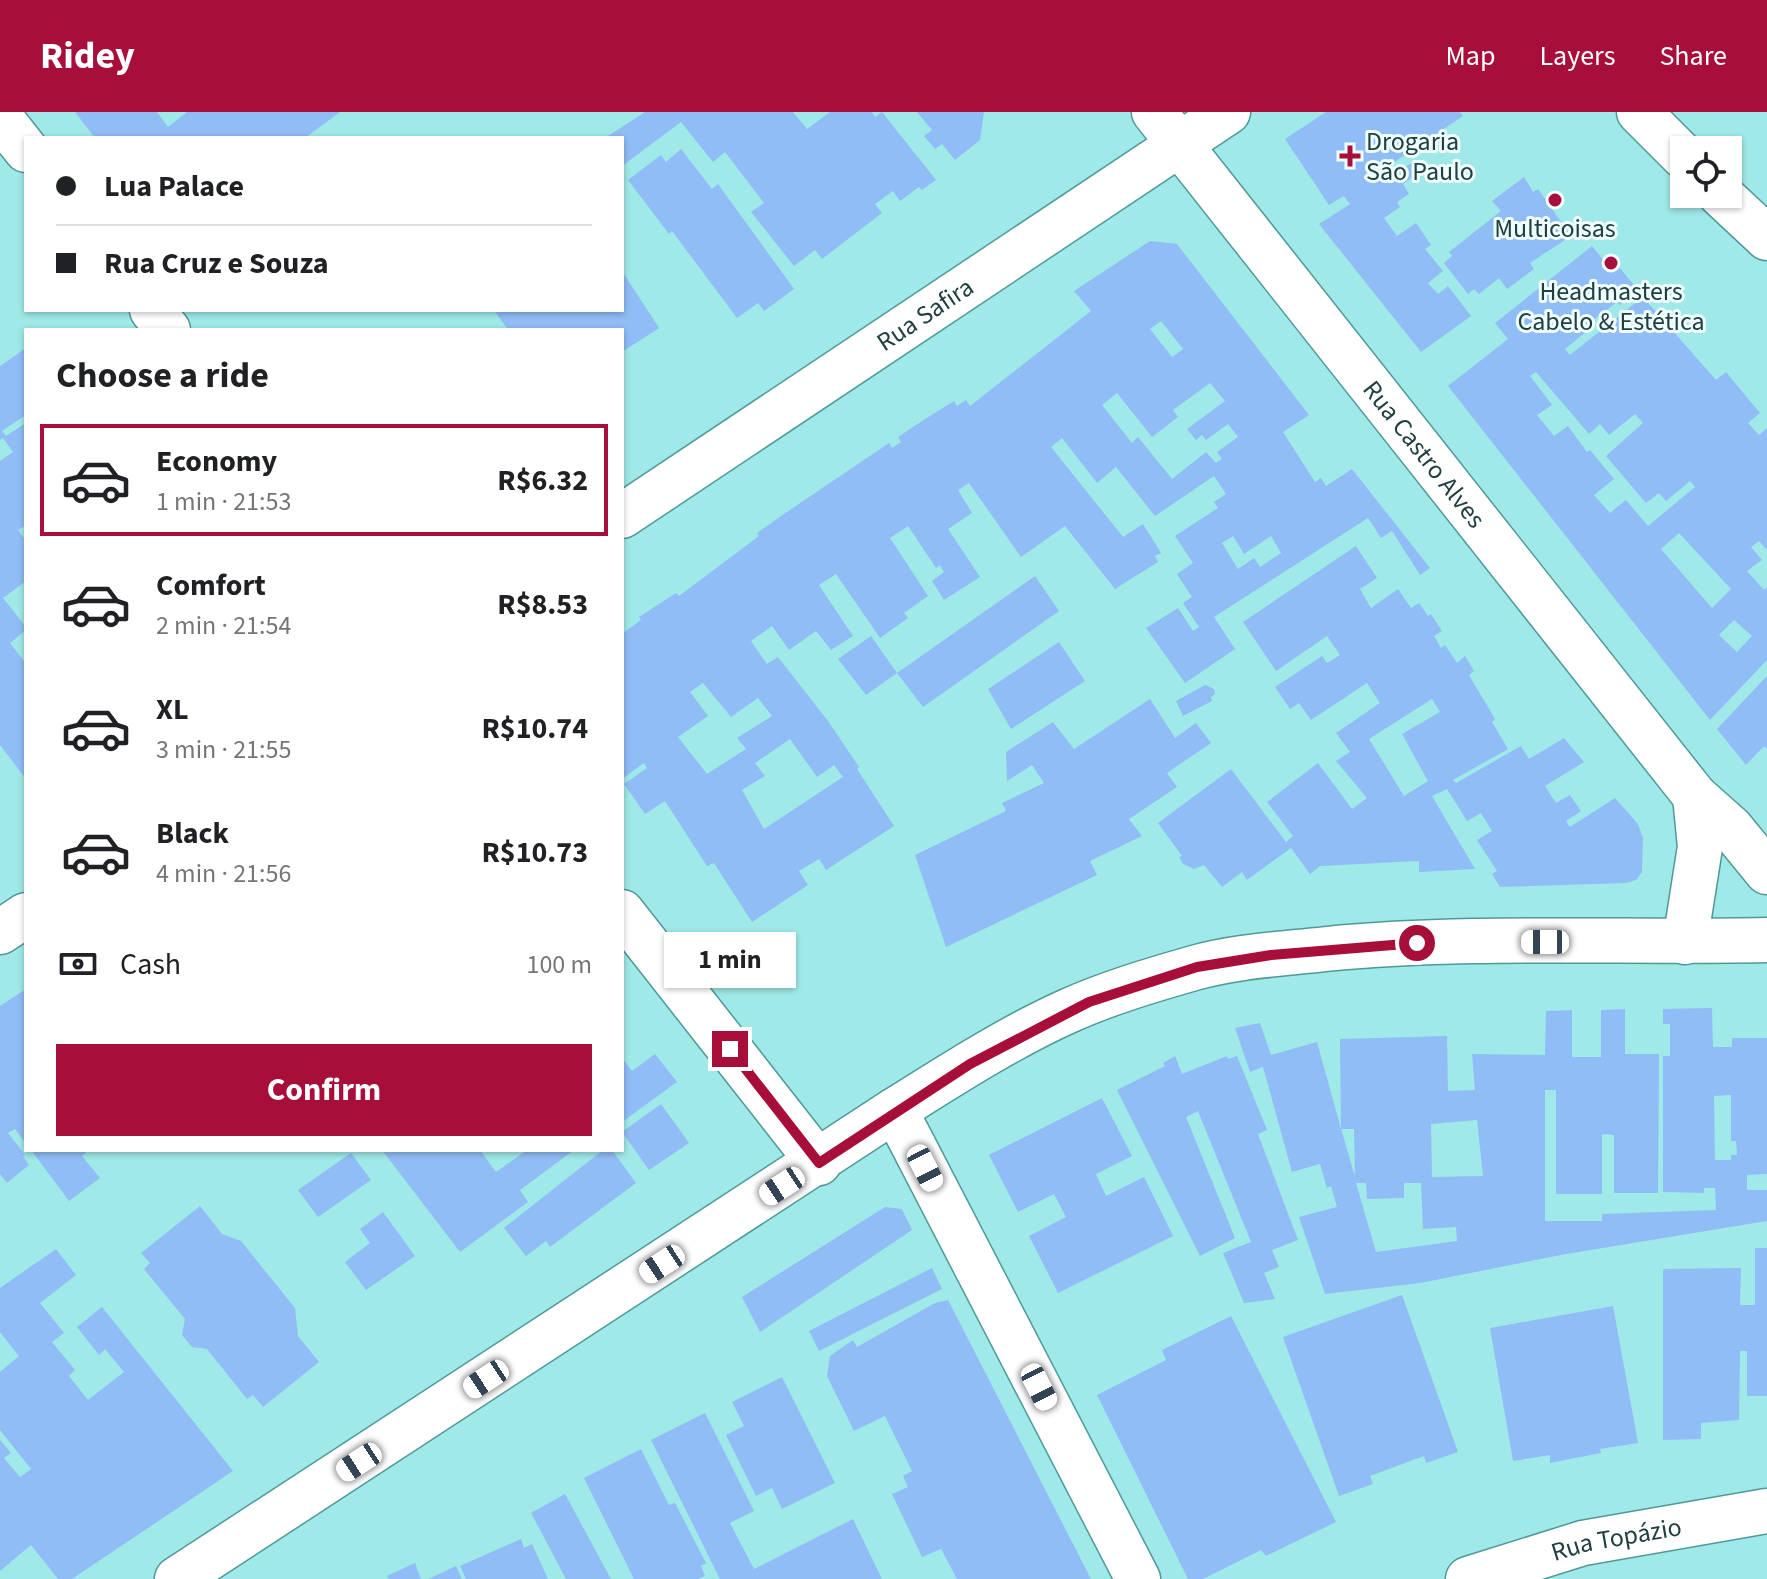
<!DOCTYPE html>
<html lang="en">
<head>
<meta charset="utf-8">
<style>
	:root { --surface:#fff; --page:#f6f6f6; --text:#202124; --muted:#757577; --line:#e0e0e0; --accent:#a70e3a }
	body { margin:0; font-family:"Source Sans 3",sans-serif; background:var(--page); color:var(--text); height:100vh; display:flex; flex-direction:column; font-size:30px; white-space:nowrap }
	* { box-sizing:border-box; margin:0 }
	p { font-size:26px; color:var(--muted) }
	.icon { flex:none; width:44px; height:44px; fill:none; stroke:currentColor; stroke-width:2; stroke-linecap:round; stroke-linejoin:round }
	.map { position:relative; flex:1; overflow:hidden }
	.side { position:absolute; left:24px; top:216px; width:600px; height:824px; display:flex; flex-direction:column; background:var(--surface); border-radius:0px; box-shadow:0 2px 6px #0004 }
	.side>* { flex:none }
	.guide { position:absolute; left:24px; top:24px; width:600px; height:176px; border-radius:0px; box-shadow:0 2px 6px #0004; display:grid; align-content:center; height:176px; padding:0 32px; background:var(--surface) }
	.fabs { position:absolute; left:1670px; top:24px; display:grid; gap:16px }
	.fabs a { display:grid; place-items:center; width:72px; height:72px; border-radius:0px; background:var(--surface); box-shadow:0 2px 6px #0004; font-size:40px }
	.end { position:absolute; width:36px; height:36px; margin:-18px; border:10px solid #a70e3a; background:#fff; box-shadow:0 0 0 4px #fff }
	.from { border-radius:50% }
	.bubble { position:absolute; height:56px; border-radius:0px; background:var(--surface); box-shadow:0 2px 6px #0004; font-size:26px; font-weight:700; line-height:56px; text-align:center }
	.car { position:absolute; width:24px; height:48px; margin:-24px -12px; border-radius:10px; box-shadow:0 0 6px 2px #0007; background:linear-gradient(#fff 24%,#345 0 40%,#fff 0 76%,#345 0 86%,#fff 0) }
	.guide b { display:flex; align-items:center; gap:28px; height:76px; font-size:30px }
	.guide b+b { border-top:2px solid var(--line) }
	.guide i { width:20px; height:20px; background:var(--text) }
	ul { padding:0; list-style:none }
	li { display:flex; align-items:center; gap:24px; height:112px; margin:0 16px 12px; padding:0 16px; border:4px solid transparent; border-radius:0px }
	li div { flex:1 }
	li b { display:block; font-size:30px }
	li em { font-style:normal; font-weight:700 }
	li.active { border-color:var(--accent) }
	li>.icon { width:72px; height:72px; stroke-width:1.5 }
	h2 { padding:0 32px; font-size:36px; line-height:96px }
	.pay { display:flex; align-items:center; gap:20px; height:88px; padding:0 32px; font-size:30px }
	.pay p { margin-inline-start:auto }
	.primary-button { display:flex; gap:16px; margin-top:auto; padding:16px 32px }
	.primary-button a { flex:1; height:92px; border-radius:0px; background:var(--accent); color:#fff; font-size:32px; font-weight:700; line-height:92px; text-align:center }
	header { display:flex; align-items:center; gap:48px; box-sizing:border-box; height:112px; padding:0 40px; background:var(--accent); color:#fff }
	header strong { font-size:38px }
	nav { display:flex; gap:44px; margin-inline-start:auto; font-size:28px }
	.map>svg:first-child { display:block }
	.building { fill:#90bdf5; fill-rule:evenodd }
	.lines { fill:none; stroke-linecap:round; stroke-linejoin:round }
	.minor-casing { stroke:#4f9998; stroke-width:47 }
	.minor { stroke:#fff; stroke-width:44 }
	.route { stroke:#a70e3a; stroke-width:10 }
	.poi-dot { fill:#a70e3a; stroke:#f0fefd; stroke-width:3 }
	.labels { text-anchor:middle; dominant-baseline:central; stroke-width:6; stroke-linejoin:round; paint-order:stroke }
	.poi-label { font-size:26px; fill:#203f3f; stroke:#f0fefd }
	.street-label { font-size:26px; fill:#203f3f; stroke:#f0fefd }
</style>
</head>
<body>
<header>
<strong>Ridey</strong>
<nav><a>Map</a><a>Layers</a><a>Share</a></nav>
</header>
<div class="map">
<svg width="1767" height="1467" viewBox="0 0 1767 1467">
	<rect width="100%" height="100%" fill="#9fe9e8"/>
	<!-- building -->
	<path class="building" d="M75,0H157L168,15L187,0H340L305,26H95Z
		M645,0H793L807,17L830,0H872L875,5L882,0L936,68L922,78L919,75L900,89L893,79L875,92L882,101L822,147L815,138L794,154L751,100L764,91L725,40L713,50L681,10L622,54V26H605Z
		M917,0H984L980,28L955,48L942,32L935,37L924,24L932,18Z
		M1326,0H1460L1463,4L1390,53L1396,61L1416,48L1423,58L1403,72L1409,82L1397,90L1400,95L1384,106L1397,124L1416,111L1431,133L1425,137L1443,159L1428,171L1438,182L1448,174L1471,204L1421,240L1319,112L1350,92L1344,84L1329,93L1285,27Z
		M681,37L712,77L718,72L794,177L764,199L758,191L737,206L672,119L669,122L628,68L661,43L666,50Z
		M1524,65L1533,80L1538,77L1571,124L1530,151L1534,157L1507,177L1499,166L1479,182L1474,177L1468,182L1444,151L1452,144L1449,140L1501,99L1492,89Z
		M1150,129L1177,132L1309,303L1283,320L1315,370L1321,366L1326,374L1352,357L1430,456L1420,463L1392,419L1381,426L1368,406L1214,505L1235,537L1185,571L1146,516L1178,496L1193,519L1199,515L1183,491L1192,485L1177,462L1193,451L1175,424L1218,396L1214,390L1226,382L1214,364L1155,404L1116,355L1097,371L1062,326L1051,335L1123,425L1143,412L1161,441L1155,444L1158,450L1115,477L1065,414L1021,445L969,371L958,378L972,401L948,417L980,465L944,488L932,469L944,460L940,453L936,456L908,414L890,426L928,484L904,501L908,506L880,526L836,462L819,473L853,524L831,538L816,519L789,538L772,514L751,529L767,552L778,545L828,609L859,655L857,657L894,714L826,758L819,747L799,759L808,773L752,810L714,751L707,754L665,689L645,702L624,672L647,656L644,651L622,667V522L641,508L639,505L676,481L679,484L759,424L757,421L784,402L889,331L892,336L901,330L898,325L925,307L954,289L957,294L966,288L970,294L1091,199L1074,179ZM1161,209L1183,237L1172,245L1150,217ZM1210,271L1225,289L1187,317L1196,328L1202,323L1206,328L1228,312L1238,325L1217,340L1222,347L1216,351L1206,340L1172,367L1138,325L1132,331L1102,293L1117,281L1152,325L1178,305L1173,298ZM1233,424L1244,442L1271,424L1281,441L1260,455L1254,446L1238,457L1222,431ZM703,571L731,605L758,586L772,604L737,626L746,637L707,662L678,625L708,604L690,580ZM790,627L817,665L834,653L843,665L764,717L742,678L765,664L755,651Z
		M1592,134L1608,154L1614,149L1638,178L1620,193L1617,190L1588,212L1591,216L1565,237L1570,243L1643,185L1716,268L1726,260L1760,301L1748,311L1759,323L1767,316V438L1759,429L1751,435L1762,448L1747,459L1764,478L1767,475V548L1710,608L1448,274L1508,227L1495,211ZM1536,260L1589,322L1600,312L1609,323L1635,302L1643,311L1606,344L1646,391L1659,381L1666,389L1690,369L1695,375L1648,414L1626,388L1610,401L1594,383L1614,367L1590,338L1587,340L1568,314L1554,324L1537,303L1552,293L1530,264ZM1679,421L1731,477L1712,496L1661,437ZM1734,508L1752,524L1737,540L1719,523Z
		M622,159L659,216L622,240V218H508L494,198H622Z
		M26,236V303L2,319L6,324L26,311V413L18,418L26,429V469L3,486L26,515V518L10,531L24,549L26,547V667L0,633V349L13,340L3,326L0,328V254Z
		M1356,434L1377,466L1360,477L1371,496L1398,477L1411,496L1419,491L1428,504L1431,502L1442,519L1434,524L1441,536L1445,533L1457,551L1465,544L1474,559L1469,563L1495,607L1492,610L1508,637L1453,668L1456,671L1521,634L1529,647L1564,626L1584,650L1545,674L1556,691L1570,683L1581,699L1566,709L1570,715L1615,686L1638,712L1643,726L1642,760L1636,768L1626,771L1500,775L1492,762L1497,759L1477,728L1492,719L1481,701L1467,709L1447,677L1432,684L1475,757L1419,760V749L1320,754L1310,762L1291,736L1247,768L1242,760L1222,775L1204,753L1194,757L1183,752L1179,745L1182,744L1158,711L1231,657L1286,730L1293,724L1267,690L1318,651L1352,697L1367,686L1336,649L1350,640L1336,621L1380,591L1367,571L1311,608L1299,591L1290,597L1275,575L1322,544L1327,551L1340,543L1327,524L1276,559L1243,510ZM1432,587L1440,600L1402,622L1428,669L1404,684L1369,627Z
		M1035,464L1059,499L923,595L897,561Z
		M871,524L897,561L866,583L838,547Z
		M1059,530L1085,569L1011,617L988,577Z
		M1767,564V637L1764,634L1746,653L1717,617Z
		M1205,573L1214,577L1215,582L1211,585L1212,589L1183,604L1176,589Z
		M1150,587L1175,626L1196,611L1211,631L1167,661L1177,675L1129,707L1142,724L1090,749L1097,763L946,835L915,743L1006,699L1002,691L1044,671L1032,653L1007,669L1006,640L1053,610L1074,637Z
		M26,877V1032L15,1017L8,1021L25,1043L23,1044L29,1053L7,1071L0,1062V894Z
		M1712,896L1713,935H1732V926H1767V1062L1747,1063V1078H1767V1109L1566,1142L1420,1171L1325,1182L1299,1105L1337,1095L1331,1074L1327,1076L1320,1052L1292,1060L1263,955L1250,960L1235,916L1260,911L1271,943L1317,930L1341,1017L1340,927L1447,924L1448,979L1475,978L1472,942L1545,943L1546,899L1572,898V945H1601V898L1625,897V942H1659L1658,1081H1614V1023L1602,1022V1082H1556V978H1545V1109H1602V1102L1716,1098L1715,1076H1704V1081L1663,1080V944H1670V912H1663V897ZM1731,983V1029H1736L1737,1043H1731V1048H1715L1714,984ZM1477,1008L1483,1064L1432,1065L1431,1012ZM1341,1017H1354L1355,1065L1342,1020ZM1356,1071H1366L1367,1087L1404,1086V1071H1421L1423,1117L1456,1115L1457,1129L1376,1140Z
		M655,942L677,970L622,1010V946L632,959Z
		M1175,944L1182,962L1227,944L1228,947L1237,944L1267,1018L1258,1022L1298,1128L1272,1138L1279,1155L1264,1161L1275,1187L1244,1191L1223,1141L1251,1130L1198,999L1186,1005L1235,1126L1200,1144L1117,978L1165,954L1163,951Z
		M1102,986L1132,1044L1096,1062L1106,1084L1144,1065L1173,1124L1058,1181L1029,1124L1066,1105L1054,1082L1018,1100L989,1043Z
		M661,992L689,1031L649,1058L622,1020Z
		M31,1038H89L82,1044L100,1066L69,1089Z
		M382,1038H480L496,1060L527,1038H574L520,1078L528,1090L460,1140Z
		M603,1038H612L636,1071L550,1135L546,1129L526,1144L504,1116Z
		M351,1041L371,1068L318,1105L298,1078Z
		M200,1094L222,1122L241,1129L295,1196L298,1224L319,1250L263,1295L253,1283L247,1287L207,1237L192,1235L182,1223L185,1207L144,1157L150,1151L141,1141Z
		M885,1095L902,1097L912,1118L760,1220L742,1185Z
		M383,1100L415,1144L366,1178L345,1150L370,1131L360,1117Z
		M1755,1136H1767V1284H1747V1239H1740L1739,1308L1701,1311V1327L1663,1328V1157L1741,1156L1740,1193H1755Z
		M56,1137L76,1163L40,1191L64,1221L52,1230L75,1258L69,1264L88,1288L124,1260L105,1237L99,1243L77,1215L102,1195L233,1359L72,1467H58L31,1433L0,1459V1328L11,1341L4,1346L20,1365L31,1357L0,1318V1260L19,1244L0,1220V1176Z
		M932,1156L942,1177L819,1239L809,1219Z
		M1402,1183L1458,1340L1426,1351L1424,1344L1370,1364L1373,1372L1339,1384L1283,1225Z
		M948,1188L1091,1467H957L941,1437L922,1445L892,1382L908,1375L903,1364L912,1359L885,1304L854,1319L827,1264L830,1244L853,1228L857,1235L935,1191Z
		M1613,1194L1638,1331L1600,1337L1601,1341L1550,1351V1343L1513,1349L1490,1216Z
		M1231,1204L1336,1410L1266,1444L1261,1438L1203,1467H1188L1097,1283L1166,1248L1162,1238Z
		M782,1265L835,1371L782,1397L772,1376L756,1384L726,1323L744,1314L732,1290Z
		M705,1301L754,1399L730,1411L754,1457L853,1407L882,1467H720L651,1328Z
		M641,1337L669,1393L675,1391L706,1451L701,1454L705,1464L698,1467H634L584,1366Z
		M565,1382L611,1467H566L531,1401Z
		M521,1427L524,1436L532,1432L548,1467H466L460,1454Z
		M415,1451L421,1467H389L387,1464Z
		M456,1454L462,1467H428Z"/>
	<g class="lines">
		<!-- minor casing -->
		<g class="minor-casing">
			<g id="minor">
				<path id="s1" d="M1154,0L1695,684L1731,716L1767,760"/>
				<path d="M1639,0L1684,45"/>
				<path d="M0,5L26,38"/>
				<path d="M1720,82L1767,126"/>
				<path d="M152,198L168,218"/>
				<path id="s2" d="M622,404L1228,0"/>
				<path d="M622,800L819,1051"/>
				<path d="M0,820L26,803"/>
				<path d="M1685,830L1700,735L1695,684"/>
				<path d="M895,998L1138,1467"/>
				<path d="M177,1467L895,998C951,963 1008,926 1068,899C1108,881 1152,868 1194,856C1236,844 1282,842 1326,837C1472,823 1620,831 1767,828"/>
				<path id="s3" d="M1468,1467L1583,1431L1767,1399"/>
			</g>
		</g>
		<!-- minor -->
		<use href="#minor" class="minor"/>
	</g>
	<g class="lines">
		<!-- route -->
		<path class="route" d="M730,937L819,1051L970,952L1089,890L1197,855L1271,843L1417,831"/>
	</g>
	<!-- markers -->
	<g class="poi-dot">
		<path d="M1346 32h8v8h8v8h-8v8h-8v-8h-8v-8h8z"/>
		<circle cx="1555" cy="88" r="8"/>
		<circle cx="1611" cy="151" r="8"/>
	</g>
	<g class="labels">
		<!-- poi labels -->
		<g class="poi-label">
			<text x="1366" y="29" text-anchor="start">Drogaria<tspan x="1366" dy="30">São Paulo</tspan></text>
			<text x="1555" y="116">Multicoisas</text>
			<text x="1611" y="179">Headmasters<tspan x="1611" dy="30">Cabelo &amp; Estética</tspan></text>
		</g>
		<!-- street labels -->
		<g class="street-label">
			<text stroke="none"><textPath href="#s2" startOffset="364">Rua Safira</textPath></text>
			<text stroke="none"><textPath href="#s1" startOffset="436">Rua Castro Alves</textPath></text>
			<text stroke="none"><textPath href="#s3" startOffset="154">Rua Topázio</textPath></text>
		</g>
	</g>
</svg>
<div class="fabs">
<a><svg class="icon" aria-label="locate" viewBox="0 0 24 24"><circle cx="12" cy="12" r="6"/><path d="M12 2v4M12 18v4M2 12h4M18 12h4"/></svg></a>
</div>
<i class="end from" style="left:1417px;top:831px"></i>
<i class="end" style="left:730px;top:937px"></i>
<div class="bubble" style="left:664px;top:820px;width:132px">1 min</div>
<i class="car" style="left:1545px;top:830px;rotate:270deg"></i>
<i class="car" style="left:925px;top:1056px;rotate:153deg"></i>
<i class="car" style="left:782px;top:1074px;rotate:237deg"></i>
<i class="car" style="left:662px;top:1152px;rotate:237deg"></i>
<i class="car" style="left:486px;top:1267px;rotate:237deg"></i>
<i class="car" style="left:1039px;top:1275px;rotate:153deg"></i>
<i class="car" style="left:359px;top:1350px;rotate:237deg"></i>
<div class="guide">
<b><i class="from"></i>Lua Palace</b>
<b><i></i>Rua Cruz e Souza</b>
</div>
<section class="side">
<h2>Choose a ride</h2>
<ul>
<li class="active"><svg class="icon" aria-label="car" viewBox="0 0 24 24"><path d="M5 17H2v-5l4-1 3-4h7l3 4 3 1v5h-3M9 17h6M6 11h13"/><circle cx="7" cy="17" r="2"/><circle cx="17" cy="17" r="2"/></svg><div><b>Economy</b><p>1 min · 21:53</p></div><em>R$6.32</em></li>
<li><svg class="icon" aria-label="car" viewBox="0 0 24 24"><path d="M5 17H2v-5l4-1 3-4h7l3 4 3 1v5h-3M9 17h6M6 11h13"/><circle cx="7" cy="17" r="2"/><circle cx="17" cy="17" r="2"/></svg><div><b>Comfort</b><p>2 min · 21:54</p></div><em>R$8.53</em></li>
<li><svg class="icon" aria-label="car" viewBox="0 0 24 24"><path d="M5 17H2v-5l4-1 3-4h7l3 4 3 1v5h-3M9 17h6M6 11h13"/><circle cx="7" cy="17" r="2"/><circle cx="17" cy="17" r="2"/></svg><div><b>XL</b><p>3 min · 21:55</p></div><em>R$10.74</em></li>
<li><svg class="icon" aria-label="car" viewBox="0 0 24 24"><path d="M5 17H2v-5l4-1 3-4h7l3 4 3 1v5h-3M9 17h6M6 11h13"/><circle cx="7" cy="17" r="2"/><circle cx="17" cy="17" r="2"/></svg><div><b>Black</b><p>4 min · 21:56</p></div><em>R$10.73</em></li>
</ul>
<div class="pay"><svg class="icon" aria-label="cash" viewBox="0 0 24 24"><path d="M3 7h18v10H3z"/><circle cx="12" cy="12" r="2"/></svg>Cash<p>100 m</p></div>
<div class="primary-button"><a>Confirm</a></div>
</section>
</div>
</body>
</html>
